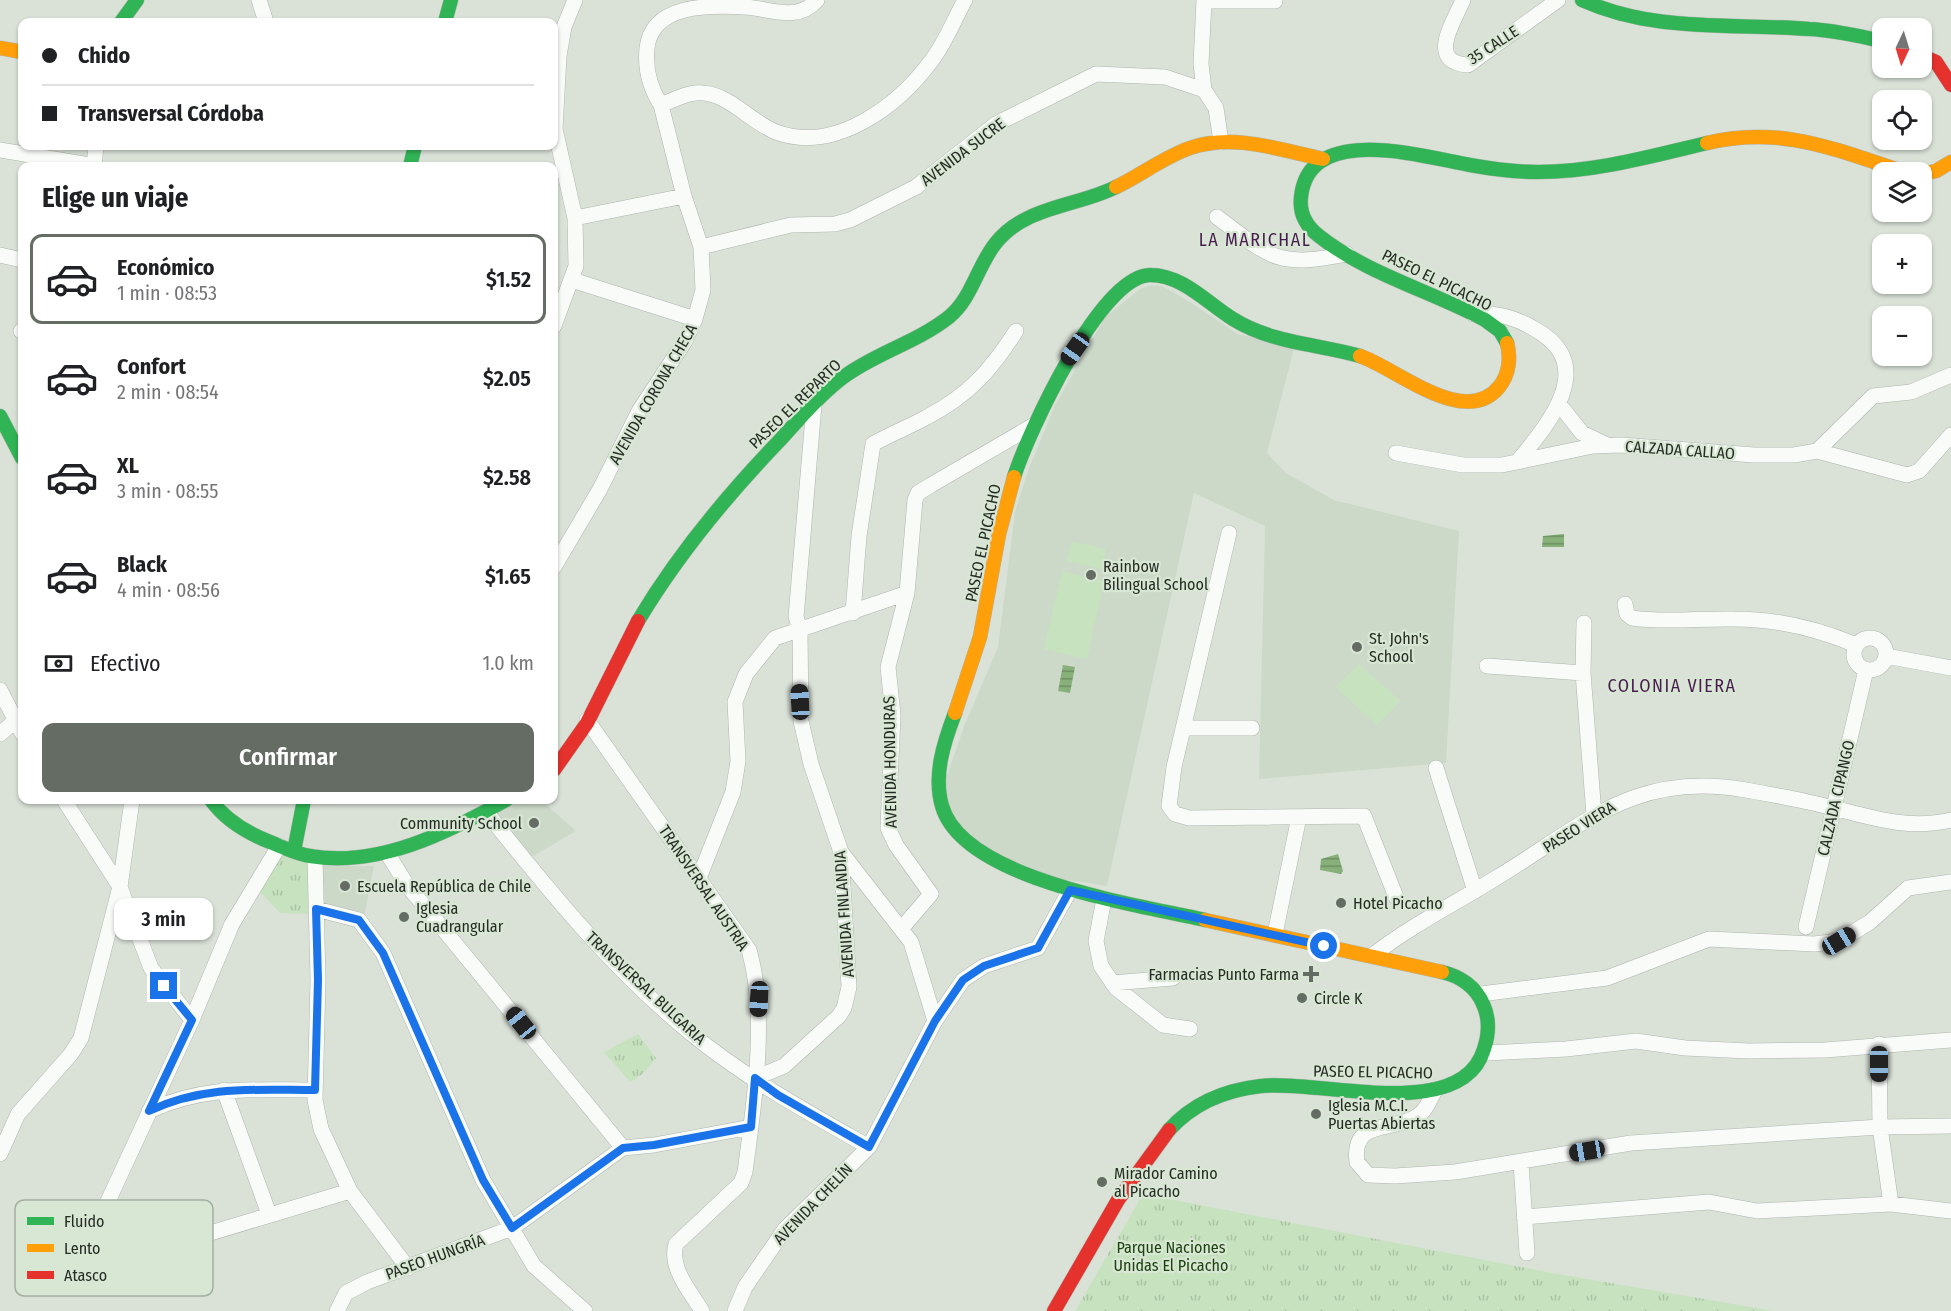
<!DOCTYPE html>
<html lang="es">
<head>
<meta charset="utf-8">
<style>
	:root { --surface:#fff; --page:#f2f2f2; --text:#202124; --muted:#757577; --line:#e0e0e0; --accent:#656c64 }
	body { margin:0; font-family:"Fira Sans Condensed",sans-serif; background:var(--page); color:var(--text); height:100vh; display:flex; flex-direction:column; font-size:22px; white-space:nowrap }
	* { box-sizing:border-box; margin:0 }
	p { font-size:20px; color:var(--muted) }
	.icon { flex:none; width:33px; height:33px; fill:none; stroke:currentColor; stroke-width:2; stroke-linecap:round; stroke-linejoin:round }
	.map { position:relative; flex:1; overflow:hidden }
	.side { position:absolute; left:18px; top:162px; width:540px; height:642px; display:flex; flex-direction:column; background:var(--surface); border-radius:12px; box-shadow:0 2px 4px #0004 }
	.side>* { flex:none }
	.banner { position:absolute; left:18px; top:18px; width:540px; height:132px; border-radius:12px; box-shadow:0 2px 4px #0004; display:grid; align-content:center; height:132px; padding:0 24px; background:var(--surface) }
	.needle { width:39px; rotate:184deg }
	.fabs { position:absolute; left:1872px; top:18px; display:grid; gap:12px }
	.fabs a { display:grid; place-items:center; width:60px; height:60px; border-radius:12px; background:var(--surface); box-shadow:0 2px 4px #0004; font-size:30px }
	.end { position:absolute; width:27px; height:27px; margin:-14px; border:8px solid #1a73e8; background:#fff; box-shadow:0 0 0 3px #fff }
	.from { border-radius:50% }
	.bubble { position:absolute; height:42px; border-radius:12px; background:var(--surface); box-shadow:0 2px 4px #0004; font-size:20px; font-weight:600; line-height:42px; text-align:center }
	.car { position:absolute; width:18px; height:36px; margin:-18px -9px; border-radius:8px; box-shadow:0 0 4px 2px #0007; background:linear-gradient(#222 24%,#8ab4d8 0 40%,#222 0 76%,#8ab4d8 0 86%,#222 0) }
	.banner b { display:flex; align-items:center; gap:21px; height:57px; font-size:22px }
	.banner b+b { border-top:2px solid var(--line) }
	.banner i { width:15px; height:15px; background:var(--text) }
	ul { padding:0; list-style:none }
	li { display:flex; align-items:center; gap:18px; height:90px; margin:0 12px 9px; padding:0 12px; border:3px solid transparent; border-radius:12px }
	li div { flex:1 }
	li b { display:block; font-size:22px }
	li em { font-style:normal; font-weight:600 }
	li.selected { border-color:var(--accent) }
	li>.icon { width:54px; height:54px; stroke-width:1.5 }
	h2 { padding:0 24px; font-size:27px; line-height:72px }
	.pay { display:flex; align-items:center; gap:15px; height:66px; padding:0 24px; font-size:22px }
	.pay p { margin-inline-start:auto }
	.primary-button { display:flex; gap:12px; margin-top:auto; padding:12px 24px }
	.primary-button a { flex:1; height:69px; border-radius:12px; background:var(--accent); color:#fff; font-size:24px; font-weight:600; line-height:69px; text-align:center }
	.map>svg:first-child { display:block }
	.built { fill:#ccd9c8 }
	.green { fill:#c7e2be }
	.park { fill:url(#park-tufts) }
	.water { fill:url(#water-rules) }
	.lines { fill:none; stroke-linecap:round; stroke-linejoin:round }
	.street-casing { stroke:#afb5ae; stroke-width:16 }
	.fast-casing { stroke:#afb5ae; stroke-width:15 }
	.slow-casing { stroke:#afb5ae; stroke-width:15 }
	.jam-casing { stroke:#afb5ae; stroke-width:15 }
	.street { stroke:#f9fbf9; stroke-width:15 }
	.fast { stroke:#30b455; stroke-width:14 }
	.slow { stroke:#ff9f0a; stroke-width:14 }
	.jam { stroke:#e5322d; stroke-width:14 }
	.route { stroke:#1a73e8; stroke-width:8 }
	.poi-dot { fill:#656c64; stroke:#d8e6d4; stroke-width:2 }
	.labels { text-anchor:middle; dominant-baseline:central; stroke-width:4.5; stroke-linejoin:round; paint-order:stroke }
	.street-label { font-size:16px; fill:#262c25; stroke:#d8e6d4 }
	.poi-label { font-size:16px; fill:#262c25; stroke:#d8e6d4; text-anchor:start }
	.park-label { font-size:16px; fill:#1d420f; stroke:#d8e6d4 }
	.neighbourhood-label { font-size:18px; letter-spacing:1.5px; fill:#491c50; stroke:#d8e6d4 }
	.key { fill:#d8e6d4; stroke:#a3aea0; stroke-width:1.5 }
	.key-label { font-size:16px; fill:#262c25 }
</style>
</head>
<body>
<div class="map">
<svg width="1951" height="1311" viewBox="0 0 1951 1311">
	<defs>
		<pattern id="park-tufts" width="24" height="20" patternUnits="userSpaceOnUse" patternTransform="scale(1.5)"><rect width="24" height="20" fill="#c7e2be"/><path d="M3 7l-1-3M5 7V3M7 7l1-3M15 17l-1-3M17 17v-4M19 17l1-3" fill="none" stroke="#abc2a3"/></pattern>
		<pattern id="water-rules" width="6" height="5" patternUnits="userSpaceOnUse" patternTransform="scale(1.5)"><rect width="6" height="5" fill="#87b07a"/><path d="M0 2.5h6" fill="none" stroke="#6e8f64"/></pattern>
	</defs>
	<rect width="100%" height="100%" fill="#dae2d8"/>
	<!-- built -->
	<path class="built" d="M1152,285L1162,286L1182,297L1238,334L1294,348L1267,453L1286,473L1334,500L1459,531L1446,763L1259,779L1265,526L1194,493L1107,886L1055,878L989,851L954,823L945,793L947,775L965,724L998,647L1015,512L1029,468L1055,405L1105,317L1140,289Z
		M521,800H541L576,831L530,858L494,815Z
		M321,866H374L364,917L321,905Z"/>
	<!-- green -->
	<path class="green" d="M1072,541L1106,549L1102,569L1067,561Z
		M1062,571L1104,581L1087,659L1044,649Z
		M1359,664L1401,701L1377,725L1335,687Z"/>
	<!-- park -->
	<path class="park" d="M281,852L311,861L308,914L280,913L260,892Z
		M638,1034L656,1058L644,1073L630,1082L604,1052Z
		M1143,1194L1552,1273L1774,1311H1075Z"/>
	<!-- water -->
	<path class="water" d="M1564,534V547H1542L1543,536Z
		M1063,665L1075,667L1070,693L1058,691Z
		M1338,854L1343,871L1341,874L1320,870L1321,859Z"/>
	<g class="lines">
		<!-- street casing -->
		<g class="street-casing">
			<path id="street" d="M259,0L266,22
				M1463,0C1454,22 1426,62 1468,65L1558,0
				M1204,1H1275
				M1204,90L1201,64L1204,0
				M661,105C671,101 684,94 695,93C727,90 748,121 776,132C835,154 898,106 932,60C945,43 954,20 965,0
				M0,150L95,166
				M94,166L96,146
				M1217,217C1272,258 1276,268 1347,254
				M575,218L684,196
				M701,247L791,225L835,224L850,220L916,187L996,124L1096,74L1165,77L1204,90L1216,108L1221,142
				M0,255L22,260
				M572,280L695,319
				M1473,314C1498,312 1517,318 1538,331C1598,367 1547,426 1517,462
				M554,326L576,266L575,218L555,129L559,56L564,27L575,0
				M21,331L22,330
				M1559,404L1582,433L1607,445
				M1817,451L1873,396L1911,392L1951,375
				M1396,453L1463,465H1502L1593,446L1621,445L1754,455H1794L1817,451L1907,475L1919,471L1951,435
				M1229,533L1174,767L1169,806L1175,814L1189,818L1364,816L1396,897
				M554,567L600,489L639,411L685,341L695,319L703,290L701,247L684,196L661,105C650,88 645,68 647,48C652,4 708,5 744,7C769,8 797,23 817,0
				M1625,604L1627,614L1632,618C1666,623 1700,618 1734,619C1776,619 1818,629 1856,645
				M853,613L859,536L873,444C890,434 909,427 927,417C969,395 991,370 1016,331
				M1584,623L1583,673L1594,815
				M1854 654a16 16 0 1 1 32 0a16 16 0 1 1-32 0Z
				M1886,656L1951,668
				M1487,666L1583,673
				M0,690L22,733
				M587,720L749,950C768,1016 754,1104 745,1172L741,1183L676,1244C669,1268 690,1291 702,1311
				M1184,728H1252
				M0,734L15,721
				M1436,768L1475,891
				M64,800L120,887L151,968L192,1020
				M486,812C549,891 614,971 693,1035C747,1079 809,1113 869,1147
				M841,852L911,942L935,1021
				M387,853L407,885L623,1148
				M315,857L318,980L315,1100L321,1129L350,1191L408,1268
				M699,878L733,792L738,761L735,702L746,674L775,638L907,593
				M1104,899L1096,941L1101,966L1116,988L1163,1025L1190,1029
				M316,909L359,920L383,953L483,1180L534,1266L585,1311
				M1806,927L1866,670
				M902,928L931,894L896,845L888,828L893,715L888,667L907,593L915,500L918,493L931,485L1034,425
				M1275,934L1299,817
				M1373,955C1412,925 1454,904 1496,878C1584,825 1635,770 1746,790C1766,794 1788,797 1808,802C1857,812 1901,832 1951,820
				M1112,983L1173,978
				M1481,994L1607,978L1709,939L1814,944L1839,941L1870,922L1908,888L1951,882
				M1879,1044L1880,1127L1891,1204
				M1487,1053L1566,1049L1636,1041L1685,1048L1749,1051L1825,1050L1951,1040
				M755,1078L784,1066L839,1016L844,1008L849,987L841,852L811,764L801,721L800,629L796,617L814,405
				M224,1090L269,1214
				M1435,1090C1431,1098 1427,1109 1420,1114C1395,1134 1351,1116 1357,1162L1368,1175L1395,1176L1455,1172L1631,1143L1880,1127L1951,1126
				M149,1111C204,1085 256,1090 315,1090
				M0,1154L18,1114L71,1054L81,1038L120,887L132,800
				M1521,1163L1527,1253
				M1524,1217L1709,1202L1757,1211L1891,1204L1951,1211
				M144,1253L350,1191
				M77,1268L192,1020L232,924L279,846
				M337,1311L346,1293L367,1282L512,1228L623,1148L654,1145L751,1127
				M735,1311L745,1287L785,1229L869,1147L935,1021L963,980L984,966L1038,948L1070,890"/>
		</g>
		<!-- fast casing -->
		<g class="fast-casing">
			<path id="fast" d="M1582,0C1655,33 1731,23 1809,29C1834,30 1858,36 1882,41
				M121,22L137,0
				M445,22L451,0
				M410,166L415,146
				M1507,343L1500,331L1485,320C1431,291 1367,274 1319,236C1306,226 1299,214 1301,197C1309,122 1424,157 1470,165C1492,169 1515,172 1538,172C1595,172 1652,156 1707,143
				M0,416L22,458
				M1014,477C1028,433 1100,276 1150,275C1183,275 1207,303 1233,319C1271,343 1318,344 1360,356
				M638,621C678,554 727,495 781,439C800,418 820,395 842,378C875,353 916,343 949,317C972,298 977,267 995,244C1024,206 1076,207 1116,187
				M955,713C944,742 933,775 942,806C963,880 1140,905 1205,920
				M211,800C226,821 247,833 270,842C283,847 296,854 310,856C378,868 449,832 506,800
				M294,851L304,800
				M1169,1130C1193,1103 1226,1090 1261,1086C1319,1079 1462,1124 1484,1049C1489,1034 1490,1019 1483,1004C1476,987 1460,976 1442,972"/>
		</g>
		<!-- slow casing -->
		<g class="slow-casing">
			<path id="slow" d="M0,48L22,52
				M1707,143C1781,125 1836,150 1905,172
				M1922,174L1936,171L1951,162
				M1116,187C1141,175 1164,157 1190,148C1234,133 1280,150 1323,159
				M1360,356C1396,368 1465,429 1499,387C1509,375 1511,358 1507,343
				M955,713L980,637L999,534L1014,477
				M1205,920L1442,972"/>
		</g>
		<!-- jam casing -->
		<g class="jam-casing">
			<path id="jam" d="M1922,56L1936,62L1951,85
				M554,770L587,723L638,621
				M1054,1311L1118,1200L1169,1130"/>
		</g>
		<!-- street -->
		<use href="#street" class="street"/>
		<!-- fast -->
		<use href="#fast" class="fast"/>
		<!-- slow -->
		<use href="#slow" class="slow"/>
		<!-- jam -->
		<use href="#jam" class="jam"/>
	</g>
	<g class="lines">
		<!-- route -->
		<path class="route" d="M164,986L192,1020L149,1111C204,1085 256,1090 315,1090L318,980L316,909L359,920L383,953L483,1180L512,1228L623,1148L654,1145L751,1127L755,1078L778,1095L869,1147L935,1021L963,980L984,966L1038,948L1070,890L1324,946"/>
	</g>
	<!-- markers -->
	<g class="poi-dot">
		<circle cx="1091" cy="575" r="6"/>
		<circle cx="1357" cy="647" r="6"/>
		<circle cx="534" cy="823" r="6"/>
		<circle cx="345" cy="886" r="6"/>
		<circle cx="1341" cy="903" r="6"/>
		<circle cx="404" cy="917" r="6"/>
		<path d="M1308 965h6v6h6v6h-6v6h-6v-6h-6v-6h6z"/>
		<circle cx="1302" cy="998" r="6"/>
		<circle cx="1316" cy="1114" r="6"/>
		<circle cx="1102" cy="1182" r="6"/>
	</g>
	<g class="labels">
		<!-- street labels -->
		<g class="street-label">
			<text transform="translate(1493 45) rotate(-33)">35 CALLE</text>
			<text transform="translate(963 152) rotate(-37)">AVENIDA SUCRE</text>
			<text transform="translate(1437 280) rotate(26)">PASEO EL PICACHO</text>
			<text transform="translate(653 394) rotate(-60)">AVENIDA CORONA CHECA</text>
			<text transform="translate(795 404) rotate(-44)">PASEO EL REPARTO</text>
			<text transform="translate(1680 450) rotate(4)">CALZADA CALLAO</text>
			<text transform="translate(983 543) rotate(-78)">PASEO EL PICACHO</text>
			<text transform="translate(890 762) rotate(-91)">AVENIDA HONDURAS</text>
			<text transform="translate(1836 798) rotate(-77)">CALZADA CIPANGO</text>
			<text transform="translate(1579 827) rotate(-32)">PASEO VIERA</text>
			<text transform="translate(704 888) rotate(56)">TRANSVERSAL AUSTRIA</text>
			<text transform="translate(844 914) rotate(-94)">AVENIDA FINLANDIA</text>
			<text transform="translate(646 988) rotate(43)">TRANSVERSAL BULGARIA</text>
			<text transform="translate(1373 1072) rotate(1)">PASEO EL PICACHO</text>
			<text transform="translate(813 1204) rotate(-46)">AVENIDA CHELÍN</text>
			<text transform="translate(435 1257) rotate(-20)">PASEO HUNGRÍA</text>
		</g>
		<!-- poi labels -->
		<g class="poi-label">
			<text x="1103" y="566">Rainbow<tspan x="1103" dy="18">Bilingual School</tspan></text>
			<text x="1369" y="638">St. John's<tspan x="1369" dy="18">School</tspan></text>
			<text x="522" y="823" text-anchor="end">Community School</text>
			<text x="357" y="886">Escuela República de Chile</text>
			<text x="1353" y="903">Hotel Picacho</text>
			<text x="416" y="908">Iglesia<tspan x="416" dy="18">Cuadrangular</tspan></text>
			<text x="1299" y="974" text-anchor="end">Farmacias Punto Farma</text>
			<text x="1314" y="998">Circle K</text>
			<text x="1328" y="1105">Iglesia M.C.I.<tspan x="1328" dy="18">Puertas Abiertas</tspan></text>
			<text x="1114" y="1173">Mirador Camino<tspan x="1114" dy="18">al Picacho</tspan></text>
		</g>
		<!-- park labels -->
		<g class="park-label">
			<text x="1171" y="1247">Parque Naciones<tspan x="1171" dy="18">Unidas El Picacho</tspan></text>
		</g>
		<!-- neighbourhood labels -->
		<g class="neighbourhood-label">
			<text x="1255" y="240">LA MARICHAL</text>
			<text x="1672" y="686">COLONIA VIERA</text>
		</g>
	</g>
	<!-- legend -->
	<rect x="15" y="1200" width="198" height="96" rx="9" class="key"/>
	<rect x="27" y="1217" width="27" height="8" fill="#30b455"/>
	<rect x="27" y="1244" width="27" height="8" fill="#ff9f0a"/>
	<rect x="27" y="1271" width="27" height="8" fill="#e5322d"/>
	<g class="key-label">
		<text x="64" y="1227">Fluido</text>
		<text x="64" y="1254">Lento</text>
		<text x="64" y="1281">Atasco</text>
	</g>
</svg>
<div class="fabs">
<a><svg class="needle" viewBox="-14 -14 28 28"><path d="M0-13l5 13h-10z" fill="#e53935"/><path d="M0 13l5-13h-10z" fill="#757577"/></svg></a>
<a><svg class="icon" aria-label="locate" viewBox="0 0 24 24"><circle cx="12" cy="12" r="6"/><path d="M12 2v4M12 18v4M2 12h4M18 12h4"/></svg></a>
<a><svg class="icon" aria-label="layers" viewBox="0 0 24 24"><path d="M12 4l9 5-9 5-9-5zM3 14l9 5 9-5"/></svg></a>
<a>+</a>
<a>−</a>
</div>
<i class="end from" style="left:1324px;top:946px"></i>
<i class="end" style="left:164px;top:986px"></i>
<div class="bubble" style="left:114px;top:898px;width:99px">3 min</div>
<i class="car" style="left:1075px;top:349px;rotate:215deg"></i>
<i class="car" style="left:800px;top:702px;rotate:357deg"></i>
<i class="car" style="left:1839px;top:941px;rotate:59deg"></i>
<i class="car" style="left:759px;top:999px;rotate:183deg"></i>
<i class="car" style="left:521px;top:1023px;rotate:321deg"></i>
<i class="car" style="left:1879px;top:1064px;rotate:180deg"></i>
<i class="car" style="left:1587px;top:1151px;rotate:260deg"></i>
<div class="banner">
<b><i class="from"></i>Chido</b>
<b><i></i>Transversal Córdoba</b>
</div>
<section class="side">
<h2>Elige un viaje</h2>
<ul>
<li class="selected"><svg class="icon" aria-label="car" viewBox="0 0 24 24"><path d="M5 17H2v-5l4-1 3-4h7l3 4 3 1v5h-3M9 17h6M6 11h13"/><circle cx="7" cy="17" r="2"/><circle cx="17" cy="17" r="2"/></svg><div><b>Económico</b><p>1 min · 08:53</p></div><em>$1.52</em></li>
<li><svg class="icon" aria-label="car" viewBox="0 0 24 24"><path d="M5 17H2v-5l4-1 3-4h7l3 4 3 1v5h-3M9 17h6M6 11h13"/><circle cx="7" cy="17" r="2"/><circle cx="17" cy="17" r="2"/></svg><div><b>Confort</b><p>2 min · 08:54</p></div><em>$2.05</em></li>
<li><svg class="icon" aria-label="car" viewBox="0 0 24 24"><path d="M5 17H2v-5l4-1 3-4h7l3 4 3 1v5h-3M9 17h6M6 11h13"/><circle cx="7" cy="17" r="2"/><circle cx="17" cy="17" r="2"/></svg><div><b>XL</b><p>3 min · 08:55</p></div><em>$2.58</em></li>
<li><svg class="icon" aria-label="car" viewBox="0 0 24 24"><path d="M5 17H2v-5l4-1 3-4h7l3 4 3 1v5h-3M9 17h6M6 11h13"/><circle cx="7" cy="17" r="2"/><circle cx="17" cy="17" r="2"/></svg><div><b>Black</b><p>4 min · 08:56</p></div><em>$1.65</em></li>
</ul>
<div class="pay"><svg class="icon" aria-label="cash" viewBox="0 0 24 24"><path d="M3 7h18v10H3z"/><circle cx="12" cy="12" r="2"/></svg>Efectivo<p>1.0 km</p></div>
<div class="primary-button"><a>Confirmar</a></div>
</section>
</div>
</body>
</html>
